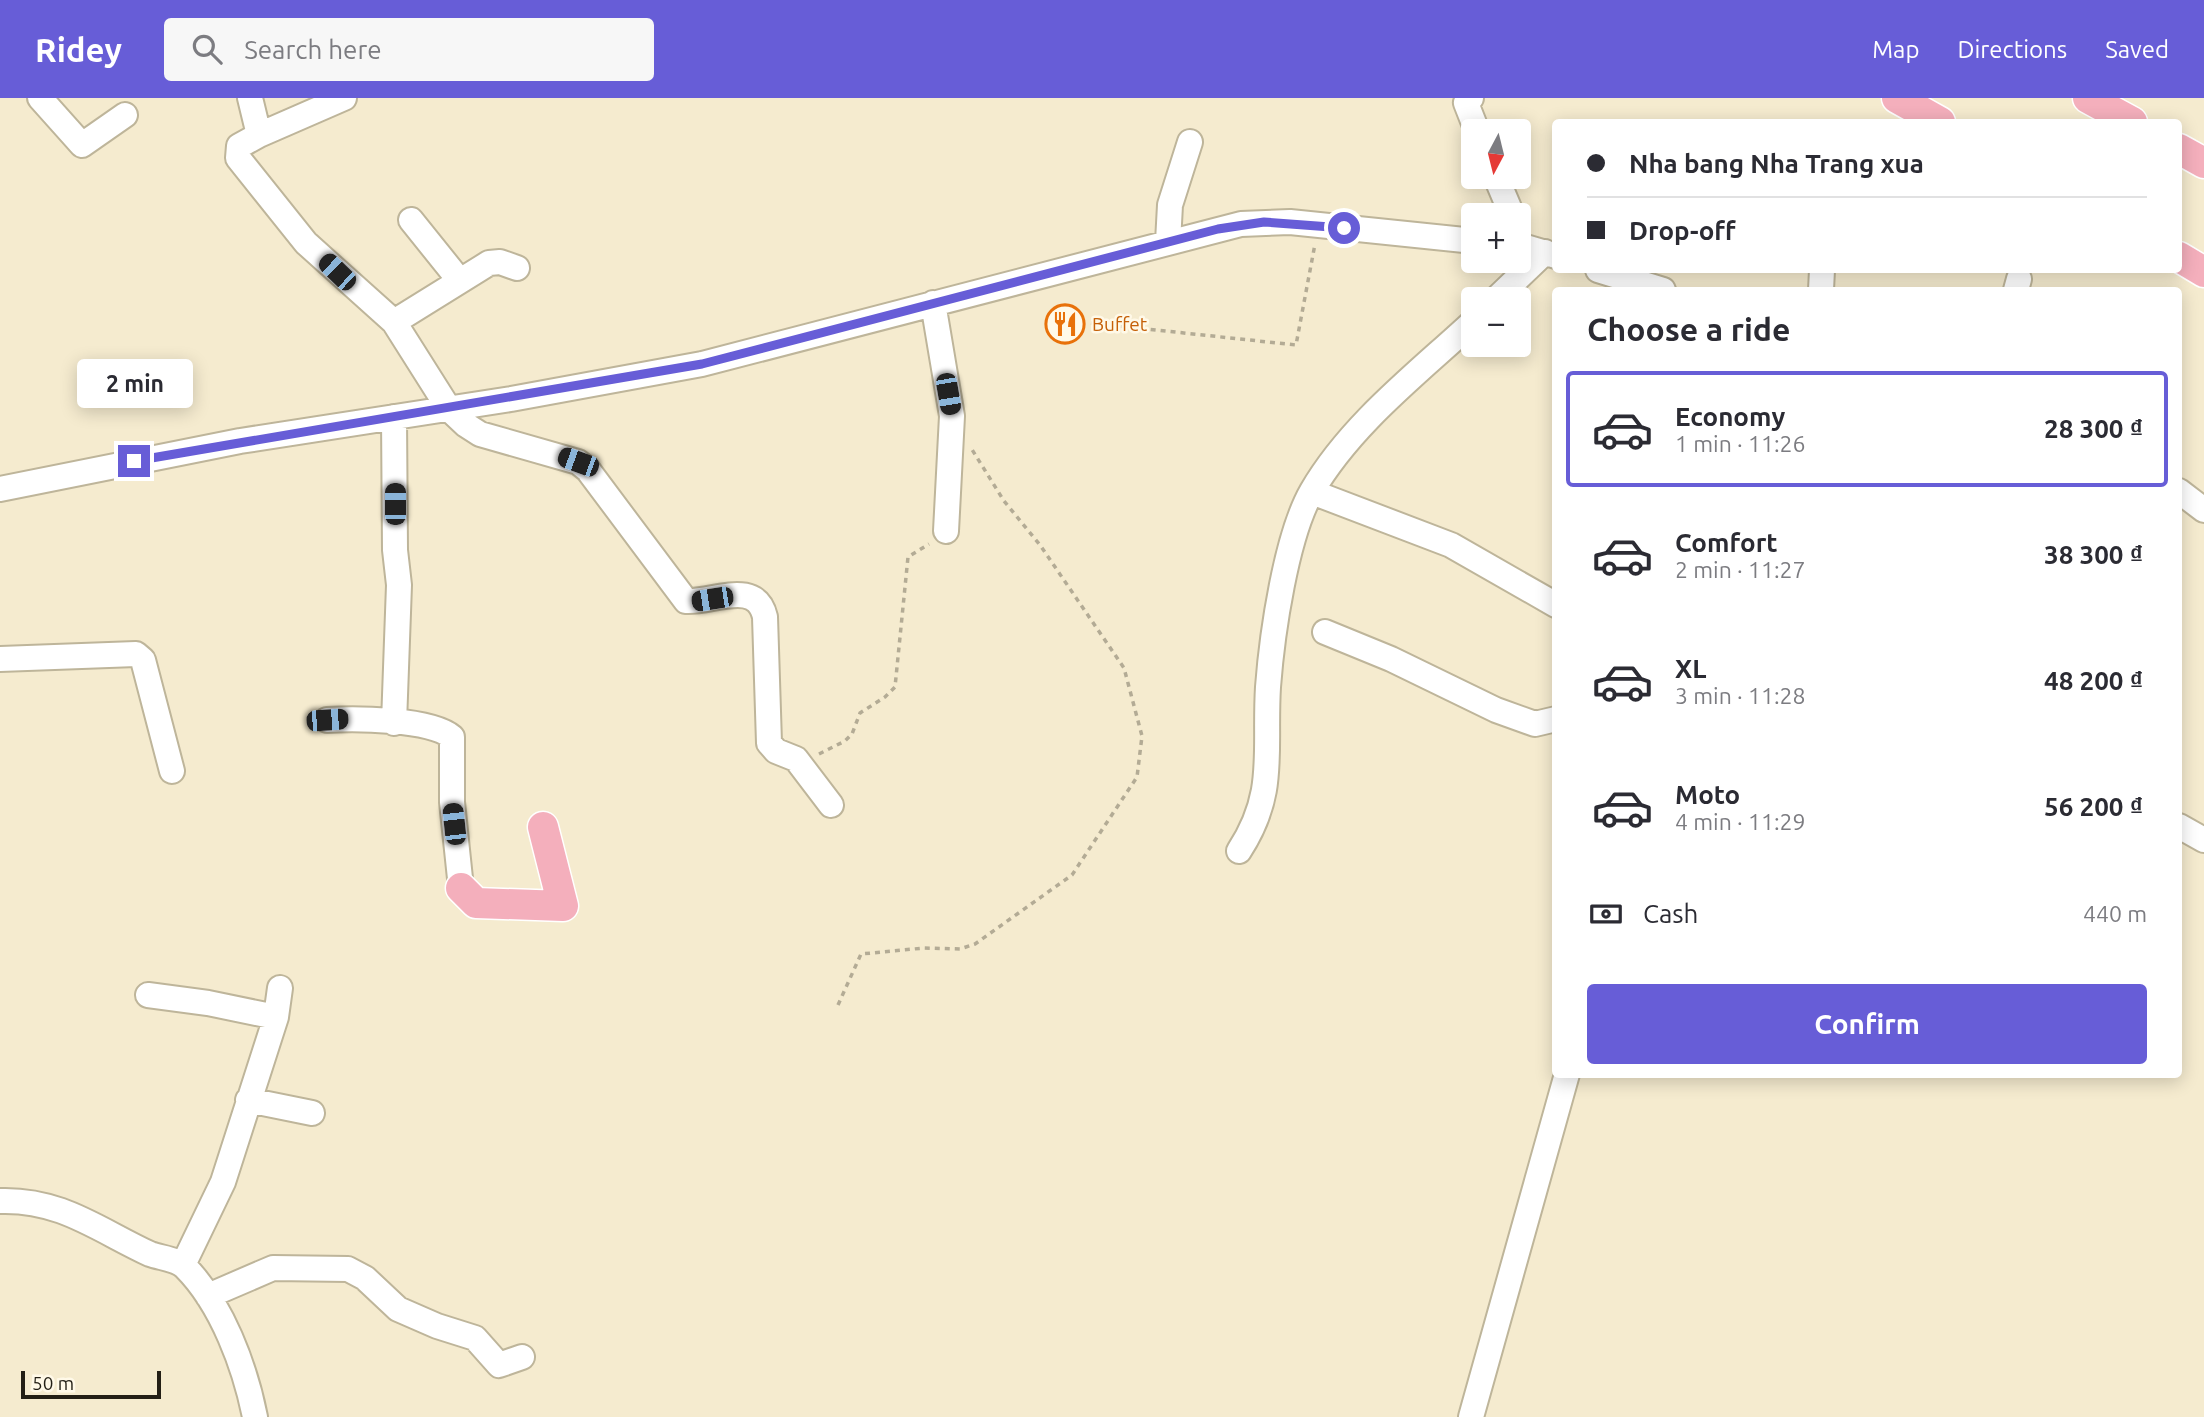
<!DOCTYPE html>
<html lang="en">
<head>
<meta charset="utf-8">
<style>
	:root { --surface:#fff; --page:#f7f7f7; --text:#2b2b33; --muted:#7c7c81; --line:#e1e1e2; --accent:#675dd7 }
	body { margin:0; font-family:Ubuntu,sans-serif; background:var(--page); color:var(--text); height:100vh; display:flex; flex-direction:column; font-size:26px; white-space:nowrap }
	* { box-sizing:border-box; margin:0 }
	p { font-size:23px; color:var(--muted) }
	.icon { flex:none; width:38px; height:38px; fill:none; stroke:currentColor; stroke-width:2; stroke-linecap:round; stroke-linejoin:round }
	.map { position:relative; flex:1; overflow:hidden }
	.details { position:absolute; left:1552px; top:189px; width:630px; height:791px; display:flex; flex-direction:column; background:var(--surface); border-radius:7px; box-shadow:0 4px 18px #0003 }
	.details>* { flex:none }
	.hud { position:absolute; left:1552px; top:21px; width:630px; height:154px; border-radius:7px; box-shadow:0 4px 18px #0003; display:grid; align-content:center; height:154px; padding:0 35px; background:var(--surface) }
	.needle { width:46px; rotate:187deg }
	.controls { position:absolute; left:1461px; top:21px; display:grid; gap:14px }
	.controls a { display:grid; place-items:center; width:70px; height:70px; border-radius:7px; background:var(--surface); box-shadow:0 4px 18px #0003; font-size:35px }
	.scale { position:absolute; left:21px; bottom:18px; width:140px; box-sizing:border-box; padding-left:7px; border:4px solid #231f15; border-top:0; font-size:19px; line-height:24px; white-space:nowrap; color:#231f15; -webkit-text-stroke:5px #fff9e8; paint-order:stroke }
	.end { position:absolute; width:32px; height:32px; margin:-16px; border:9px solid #675dd7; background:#fff; box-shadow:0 0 0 4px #fff }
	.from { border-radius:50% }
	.bubble { position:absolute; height:49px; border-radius:7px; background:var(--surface); box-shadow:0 4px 18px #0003; font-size:23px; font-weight:700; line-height:49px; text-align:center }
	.car { position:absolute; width:21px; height:42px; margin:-21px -10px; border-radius:9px; box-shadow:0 0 5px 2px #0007; background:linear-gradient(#222 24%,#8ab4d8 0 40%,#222 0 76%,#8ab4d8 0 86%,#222 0) }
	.hud b { display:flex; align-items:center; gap:24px; height:66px; font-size:26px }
	.hud b+b { border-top:2px solid var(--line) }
	.hud i { width:18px; height:18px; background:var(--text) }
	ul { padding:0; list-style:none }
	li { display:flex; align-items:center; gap:21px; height:116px; margin:0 14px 10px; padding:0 21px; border:4px solid transparent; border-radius:7px }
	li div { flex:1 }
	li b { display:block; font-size:26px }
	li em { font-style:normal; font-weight:700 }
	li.active { border-color:var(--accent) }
	li>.icon { width:63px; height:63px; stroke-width:1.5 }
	h2 { padding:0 35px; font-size:32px; line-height:84px }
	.pay { display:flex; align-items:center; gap:18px; height:77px; padding:0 35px; font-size:26px }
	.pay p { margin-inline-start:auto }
	.action { display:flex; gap:14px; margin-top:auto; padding:14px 35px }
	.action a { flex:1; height:80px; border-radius:7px; background:var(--accent); color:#fff; font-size:28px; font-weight:700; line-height:80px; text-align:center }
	header { display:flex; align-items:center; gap:42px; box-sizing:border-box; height:98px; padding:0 35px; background:var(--accent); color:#fff }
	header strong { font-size:33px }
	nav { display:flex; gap:38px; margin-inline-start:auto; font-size:24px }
	.search { width:490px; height:63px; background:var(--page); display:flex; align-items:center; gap:18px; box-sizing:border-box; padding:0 24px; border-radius:7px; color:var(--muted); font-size:26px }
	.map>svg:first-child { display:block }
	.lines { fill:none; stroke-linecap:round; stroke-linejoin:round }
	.minor-casing { stroke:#beb59a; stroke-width:28 }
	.major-casing { stroke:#fff; stroke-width:33 }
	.path { stroke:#b3ab95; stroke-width:3.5; stroke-dasharray:5 5; stroke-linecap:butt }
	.minor { stroke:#fff; stroke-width:24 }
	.major { stroke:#f4afbc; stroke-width:30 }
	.route { stroke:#675dd7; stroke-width:9 }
	.labels { text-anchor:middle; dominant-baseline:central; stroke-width:5; stroke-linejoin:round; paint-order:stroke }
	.food-label { font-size:19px; fill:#c56008; stroke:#fff9e8; text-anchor:start }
</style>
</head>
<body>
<header>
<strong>Ridey</strong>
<div class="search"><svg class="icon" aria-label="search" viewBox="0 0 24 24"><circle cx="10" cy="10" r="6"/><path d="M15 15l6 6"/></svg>Search here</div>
<nav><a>Map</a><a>Directions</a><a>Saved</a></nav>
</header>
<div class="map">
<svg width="2204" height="1319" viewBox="0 0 2204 1319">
	<rect width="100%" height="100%" fill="#f5ebcf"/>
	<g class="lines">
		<!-- minor casing -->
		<g class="minor-casing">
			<path id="minor" d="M40,0L82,47L125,17
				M250,0L259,37L239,48L238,60L306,145L394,224L449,311L466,327L480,336L578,364L588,372L686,503C713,505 756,480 765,519L769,645L776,653L796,661L831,707
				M1471,0L1466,5L1477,33
				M259,37L344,0
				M1496,79L1512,117
				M411,122L460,183
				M1168,144L1170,107L1190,44
				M1519,147L1556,158
				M1598,172L1663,192
				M1821,192L1822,172
				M2016,192L2019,181
				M1496,201L1545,154
				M933,205L952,318L946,433
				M394,224L489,165L500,164L517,170
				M0,391L240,343L511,301L702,266L1241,126L1290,124L1474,143
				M2179,393L2204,412
				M1312,394L1451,447L1556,507
				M1325,534L1391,561L1496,612L1535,626L1556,621
				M0,561L136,556L143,562L172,673
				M327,622C355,620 431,621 452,639V704L461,790
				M394,625L399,487L395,452L394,319
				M2179,728L2204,742
				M1239,753C1277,695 1264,654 1268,589C1272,536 1286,438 1312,393C1351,326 1418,275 1474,223
				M148,897L208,905L276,919
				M248,1002L312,1015
				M0,1103C61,1101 98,1132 150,1156C161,1160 177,1161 185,1169C222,1206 245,1269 255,1319
				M183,1167L223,1084L276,919L280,890
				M208,1198L273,1170L348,1171L365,1180L398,1211L437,1228L475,1240L499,1267L522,1259
				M1471,1319L1567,976"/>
		</g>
		<!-- major casing -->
		<g class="major-casing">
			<path id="major" d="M1897,0L1940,24
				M2088,0L2132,24
				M2179,51L2204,65
				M2179,159L2204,174
				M461,790L476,805L563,808L543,729"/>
		</g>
		<!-- path -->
		<path class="path" d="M1091,225L1296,247L1315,146
			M819,656L845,643L852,636L860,615L885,599L895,589L908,459L929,446
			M838,907L861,856L924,850L960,851L975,846L1072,777L1137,679L1142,638L1124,570L1040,447L1004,403L971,350"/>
		<!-- minor -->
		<use href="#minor" class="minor"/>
		<!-- major -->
		<use href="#major" class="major"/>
	</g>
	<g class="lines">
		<!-- route -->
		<path class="route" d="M134,363L702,266L1218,131L1264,124L1344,130"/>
	</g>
	<!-- icons -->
	<defs>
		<g id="restaurant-ring" transform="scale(2.0125)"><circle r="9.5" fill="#fff9e8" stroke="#e8710a" stroke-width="1.5"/><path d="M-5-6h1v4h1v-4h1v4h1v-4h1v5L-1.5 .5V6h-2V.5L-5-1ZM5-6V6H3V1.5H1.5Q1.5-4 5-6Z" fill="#e8710a"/></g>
	</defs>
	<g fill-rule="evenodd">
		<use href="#restaurant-ring" x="1065" y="226"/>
	</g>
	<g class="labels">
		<!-- food labels -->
		<g class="food-label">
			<text x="1092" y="226">Buffet</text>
		</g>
	</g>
</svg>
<div class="controls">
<a><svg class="needle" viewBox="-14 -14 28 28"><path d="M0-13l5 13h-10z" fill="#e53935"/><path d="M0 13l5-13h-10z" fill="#7c7c81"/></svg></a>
<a>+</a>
<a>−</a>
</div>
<div class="scale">50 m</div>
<i class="end from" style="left:1344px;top:130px"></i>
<i class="end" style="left:134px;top:363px"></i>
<div class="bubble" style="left:77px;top:261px;width:116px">2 min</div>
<i class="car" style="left:337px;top:174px;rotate:314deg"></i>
<i class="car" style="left:948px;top:296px;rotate:170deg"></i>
<i class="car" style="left:578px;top:364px;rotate:290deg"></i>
<i class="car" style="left:395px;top:406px;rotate:0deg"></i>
<i class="car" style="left:712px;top:501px;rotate:261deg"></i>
<i class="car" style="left:327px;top:622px;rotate:86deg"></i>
<i class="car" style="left:454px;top:726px;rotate:354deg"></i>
<div class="hud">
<b><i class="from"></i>Nha bang Nha Trang xua</b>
<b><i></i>Drop-off</b>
</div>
<section class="details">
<h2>Choose a ride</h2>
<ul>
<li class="active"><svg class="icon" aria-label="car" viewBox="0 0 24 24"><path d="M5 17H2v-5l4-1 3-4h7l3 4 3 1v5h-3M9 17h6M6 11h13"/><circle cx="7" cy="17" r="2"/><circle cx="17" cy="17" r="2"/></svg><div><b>Economy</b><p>1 min · 11:26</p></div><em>28 300 ₫</em></li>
<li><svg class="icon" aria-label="car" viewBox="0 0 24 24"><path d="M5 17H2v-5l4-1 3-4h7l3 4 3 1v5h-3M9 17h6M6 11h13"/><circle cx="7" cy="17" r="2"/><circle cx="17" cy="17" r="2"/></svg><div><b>Comfort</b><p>2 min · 11:27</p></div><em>38 300 ₫</em></li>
<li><svg class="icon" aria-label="car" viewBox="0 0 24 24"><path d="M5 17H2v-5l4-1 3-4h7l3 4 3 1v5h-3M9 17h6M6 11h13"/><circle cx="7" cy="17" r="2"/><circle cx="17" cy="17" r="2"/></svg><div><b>XL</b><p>3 min · 11:28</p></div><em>48 200 ₫</em></li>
<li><svg class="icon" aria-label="car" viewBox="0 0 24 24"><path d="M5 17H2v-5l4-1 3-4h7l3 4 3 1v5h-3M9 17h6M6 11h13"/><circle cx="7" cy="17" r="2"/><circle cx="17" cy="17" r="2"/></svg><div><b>Moto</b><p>4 min · 11:29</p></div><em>56 200 ₫</em></li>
</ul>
<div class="pay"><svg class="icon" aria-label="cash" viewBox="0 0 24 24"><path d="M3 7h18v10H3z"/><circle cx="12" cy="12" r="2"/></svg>Cash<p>440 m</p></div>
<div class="action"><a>Confirm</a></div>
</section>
</div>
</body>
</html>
